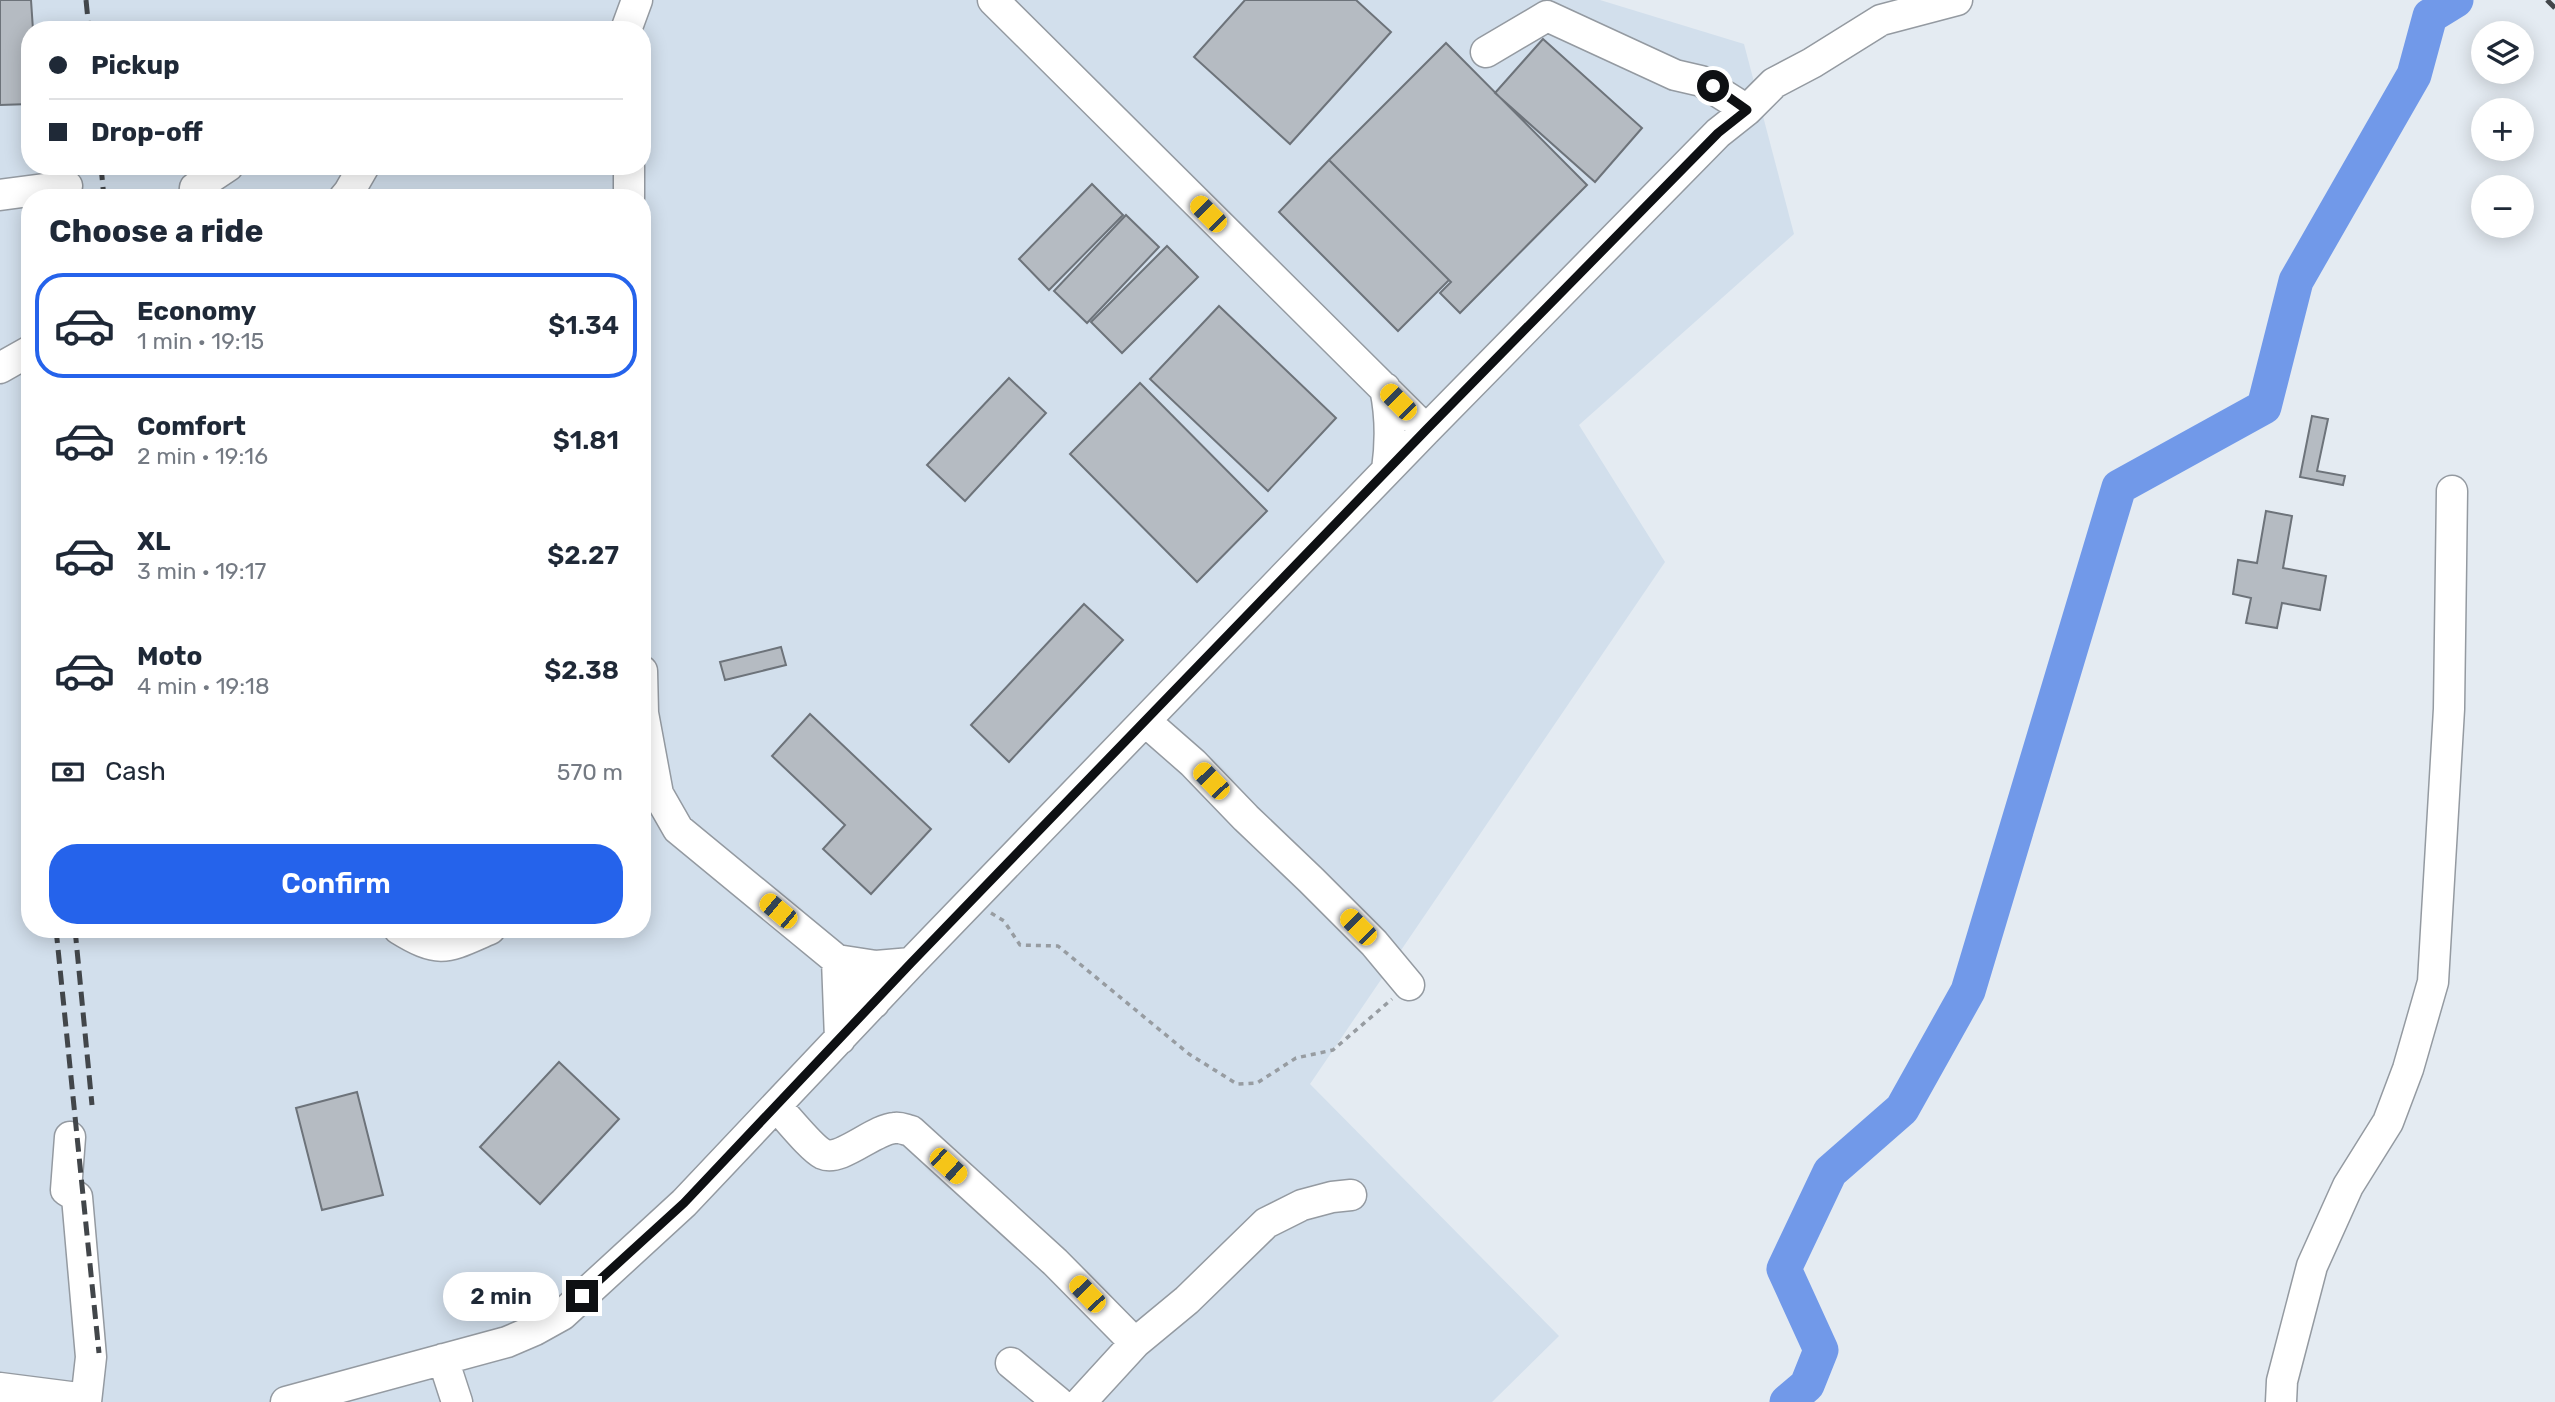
<!DOCTYPE html>
<html lang="en">
<head>
<meta charset="utf-8">
<style>
	:root { --surface:#fff; --page:#f2f2f3; --text:#1f2937; --muted:#747a83; --line:#e0e1e3; --accent:#2563eb }
	body { margin:0; font-family:Rubik,sans-serif; background:var(--page); color:var(--text); height:100vh; display:flex; flex-direction:column; font-size:26px; white-space:nowrap }
	* { box-sizing:border-box; margin:0 }
	p { font-size:23px; color:var(--muted) }
	.icon { flex:none; width:38px; height:38px; fill:none; stroke:currentColor; stroke-width:2; stroke-linecap:round; stroke-linejoin:round }
	.map { position:relative; flex:1; overflow:hidden }
	.panel { position:absolute; left:21px; top:189px; width:630px; height:749px; display:flex; flex-direction:column; background:var(--surface); border-radius:28px; box-shadow:0 4px 18px #0003 }
	.panel>* { flex:none }
	.top-card { position:absolute; left:21px; top:21px; width:630px; height:154px; border-radius:28px; box-shadow:0 4px 18px #0003; display:grid; align-content:center; height:154px; padding:0 28px; background:var(--surface) }
	.tools { position:absolute; left:2471px; top:21px; display:grid; gap:14px }
	.tools a { display:grid; place-items:center; width:63px; height:63px; border-radius:50%; background:var(--surface); box-shadow:0 4px 18px #0003; font-size:35px }
	.end { position:absolute; width:32px; height:32px; margin:-16px; border:9px solid #0e1013; background:#fff; box-shadow:0 0 0 4px #fff }
	.from { border-radius:50% }
	.bubble { position:absolute; height:49px; border-radius:24px; background:var(--surface); box-shadow:0 4px 18px #0003; font-size:23px; font-weight:600; line-height:49px; text-align:center }
	.car { position:absolute; width:21px; height:42px; margin:-21px -10px; border-radius:9px; box-shadow:0 0 5px 2px #0007; background:linear-gradient(#f5c518 24%,#345 0 40%,#f5c518 0 76%,#345 0 86%,#f5c518 0) }
	.top-card b { display:flex; align-items:center; gap:24px; height:66px; font-size:26px }
	.top-card b+b { border-top:2px solid var(--line) }
	.top-card i { width:18px; height:18px; background:var(--text) }
	ul { padding:0; list-style:none }
	li { display:flex; align-items:center; gap:21px; height:105px; margin:0 14px 10px; padding:0 14px; border:4px solid transparent; border-radius:28px }
	li div { flex:1 }
	li b { display:block; font-size:26px }
	li em { font-style:normal; font-weight:600 }
	li.current { border-color:var(--accent) }
	li>.icon { width:63px; height:63px; stroke-width:1.5 }
	h2 { padding:0 28px; font-size:32px; line-height:84px }
	.pay { display:flex; align-items:center; gap:18px; height:77px; padding:0 28px; font-size:26px }
	.pay p { margin-inline-start:auto }
	.cta { display:flex; gap:14px; margin-top:auto; padding:14px 28px }
	.cta a { flex:1; height:80px; border-radius:28px; background:var(--accent); color:#fff; font-size:28px; font-weight:600; line-height:80px; text-align:center }
	.map>svg:first-child { display:block }
	.built { fill:#d2dfec; fill-rule:evenodd }
	.lines { fill:none; stroke-linecap:round; stroke-linejoin:round }
	.river { stroke:#7199e9; stroke-width:35 }
	.building { fill:#b5bbc2; stroke:#6d737a; stroke-width:2 }
	.minor-casing { stroke:#949aa1; stroke-width:33 }
	.path { stroke:#979ca1; stroke-width:3.5; stroke-dasharray:5 5; stroke-linecap:butt }
	.minor { stroke:#fff; stroke-width:30 }
	.rail { stroke:#42464a; stroke-width:5; stroke-dasharray:14 7; stroke-linecap:butt }
	.route { stroke:#0e1013; stroke-width:9 }
</style>
</head>
<body>
<div class="map">
<svg width="2555" height="1402" viewBox="0 0 2555 1402">
	<rect width="100%" height="100%" fill="#e4ebf2"/>
	<!-- built -->
	<path class="built" d="M0,0H1600L1744,44L1794,234L1579,425L1665,562L1310,1084L1559,1336L1492,1402H0ZM30,30H642V166H30ZM30,198H642V929H30Z"/>
	<g class="lines">
		<!-- river -->
		<path class="river" d="M1787,1402L1807,1385L1821,1350L1784,1269L1830,1172L1902,1109L1968,991L2119,487L2264,407L2296,281L2414,75L2430,16L2456,0"/>
	</g>
	<!-- building -->
	<path class="building" d="M0,0H31L33,30H30V104L0,105Z
		M1245,0H1356L1391,32L1290,144L1194,57Z
		M1543,39L1642,128L1595,182L1495,93Z
		M1446,43L1587,185L1460,313L1440,293L1451,282L1329,160Z
		M1329,160L1449,280L1398,331L1279,212Z
		M1092,184L1123,215L1049,290L1019,259Z
		M1126,215L1159,247L1087,323L1054,291Z
		M1167,246L1198,277L1122,353L1091,322Z
		M1219,306L1336,418L1268,491L1150,379Z
		M1009,378L1046,413L965,501L927,465Z
		M1140,383L1267,511L1197,582L1070,454Z
		M2312,416L2328,419L2317,471L2345,476L2343,485L2300,477Z
		M2266,511L2292,516L2283,568L2326,576L2320,610L2282,603L2277,628L2246,623L2251,598L2233,594L2238,560L2257,563Z
		M1084,604L1123,640L1009,762L971,725Z
		M781,647L786,665L725,680L720,662Z
		M810,714L931,829L871,894L823,849L845,825L772,756Z
		M559,1062L619,1119L540,1204L480,1147Z
		M357,1092L383,1195L322,1210L296,1108Z"/>
	<g class="lines">
		<!-- minor casing -->
		<g class="minor-casing">
			<path id="minor" d="M993,0L1426,430
				M626,30L637,0
				M1486,52L1547,16L1675,75L1701,81L1747,110
				M629,166V198
				M0,195L67,186
				M194,198L195,188L228,166
				M344,198L349,192L364,166
				M0,368L30,351
				M1385,388C1391,416 1391,442 1387,470
				M642,671L643,713L658,794L678,829L837,960L874,1003
				M1145,721L1193,763L1246,818L1311,880L1374,943L1409,985
				M399,929C441,955 448,947 490,929
				M837,960L840,1039
				M837,960L876,966L911,963
				M776,1106C787,1117 811,1148 823,1154C841,1162 874,1129 895,1128C900,1127 906,1130 911,1131L1055,1262L1135,1343
				M70,1137L66,1190L77,1197L91,1357L86,1402
				M443,1359L457,1402
				M1011,1363L1058,1402
				M0,1388L86,1399
				M286,1402L507,1342L535,1330L562,1315L684,1203L911,963L1426,430L1718,133L1747,110L1774,83L1812,63L1881,20L1957,0
				M1081,1402L1135,1343L1187,1300L1266,1223L1302,1205L1332,1197L1351,1195
				M2281,1402L2282,1381L2312,1266L2348,1186L2388,1122L2408,1069L2433,982L2449,709L2452,491"/>
		</g>
		<!-- path -->
		<path class="path" d="M991,913L1004,921L1020,945L1058,946L1189,1054L1237,1084L1257,1083L1296,1058L1333,1050L1392,999"/>
		<!-- minor -->
		<use href="#minor" class="minor"/>
		<!-- rail -->
		<path class="rail" d="M86,0L89,30
			M2547,0L2555,8
			M101,166L104,198
			M56,929L99,1353
			M75,929L92,1105"/>
	</g>
	<g class="lines">
		<!-- route -->
		<path class="route" d="M582,1296L684,1203L911,963L1426,430L1718,133L1747,110L1713,86"/>
	</g>
</svg>
<div class="tools">
<a><svg class="icon" aria-label="layers" viewBox="0 0 24 24"><path d="M12 4l9 5-9 5-9-5zM3 14l9 5 9-5"/></svg></a>
<a>+</a>
<a>−</a>
</div>
<i class="end from" style="left:1713px;top:86px"></i>
<i class="end" style="left:582px;top:1296px"></i>
<div class="bubble" style="left:443px;top:1272px;width:116px">2 min</div>
<i class="car" style="left:1208px;top:214px;rotate:315deg"></i>
<i class="car" style="left:1398px;top:402px;rotate:315deg"></i>
<i class="car" style="left:1211px;top:781px;rotate:316deg"></i>
<i class="car" style="left:778px;top:911px;rotate:310deg"></i>
<i class="car" style="left:1358px;top:927px;rotate:315deg"></i>
<i class="car" style="left:948px;top:1166px;rotate:132deg"></i>
<i class="car" style="left:1087px;top:1294px;rotate:316deg"></i>
<div class="top-card">
<b><i class="from"></i>Pickup</b>
<b><i></i>Drop-off</b>
</div>
<section class="panel">
<h2>Choose a ride</h2>
<ul>
<li class="current"><svg class="icon" aria-label="car" viewBox="0 0 24 24"><path d="M5 17H2v-5l4-1 3-4h7l3 4 3 1v5h-3M9 17h6M6 11h13"/><circle cx="7" cy="17" r="2"/><circle cx="17" cy="17" r="2"/></svg><div><b>Economy</b><p>1 min · 19:15</p></div><em>$1.34</em></li>
<li><svg class="icon" aria-label="car" viewBox="0 0 24 24"><path d="M5 17H2v-5l4-1 3-4h7l3 4 3 1v5h-3M9 17h6M6 11h13"/><circle cx="7" cy="17" r="2"/><circle cx="17" cy="17" r="2"/></svg><div><b>Comfort</b><p>2 min · 19:16</p></div><em>$1.81</em></li>
<li><svg class="icon" aria-label="car" viewBox="0 0 24 24"><path d="M5 17H2v-5l4-1 3-4h7l3 4 3 1v5h-3M9 17h6M6 11h13"/><circle cx="7" cy="17" r="2"/><circle cx="17" cy="17" r="2"/></svg><div><b>XL</b><p>3 min · 19:17</p></div><em>$2.27</em></li>
<li><svg class="icon" aria-label="car" viewBox="0 0 24 24"><path d="M5 17H2v-5l4-1 3-4h7l3 4 3 1v5h-3M9 17h6M6 11h13"/><circle cx="7" cy="17" r="2"/><circle cx="17" cy="17" r="2"/></svg><div><b>Moto</b><p>4 min · 19:18</p></div><em>$2.38</em></li>
</ul>
<div class="pay"><svg class="icon" aria-label="cash" viewBox="0 0 24 24"><path d="M3 7h18v10H3z"/><circle cx="12" cy="12" r="2"/></svg>Cash<p>570 m</p></div>
<div class="cta"><a>Confirm</a></div>
</section>
</div>
</body>
</html>
